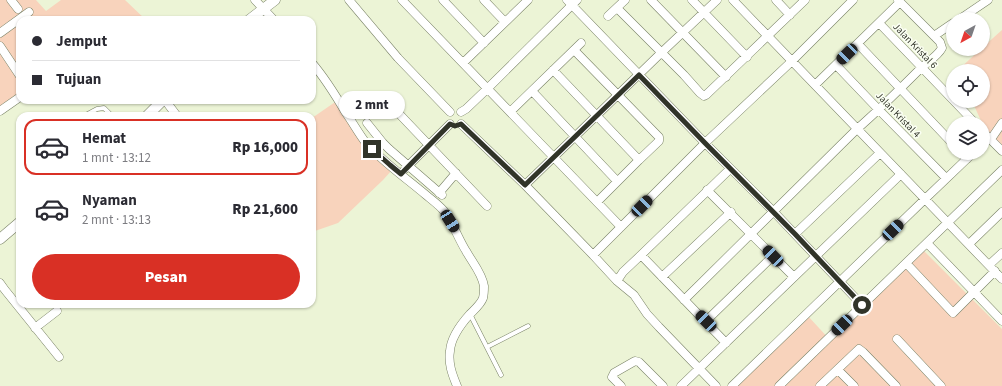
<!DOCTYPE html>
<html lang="id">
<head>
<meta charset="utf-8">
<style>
	:root { --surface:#fff; --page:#f2f2f3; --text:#2b2b33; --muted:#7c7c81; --line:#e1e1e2; --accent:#d93025 }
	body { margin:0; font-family:"Source Sans 3",sans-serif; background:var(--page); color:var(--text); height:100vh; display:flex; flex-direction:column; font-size:15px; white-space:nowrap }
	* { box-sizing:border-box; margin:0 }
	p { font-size:13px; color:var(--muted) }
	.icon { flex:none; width:22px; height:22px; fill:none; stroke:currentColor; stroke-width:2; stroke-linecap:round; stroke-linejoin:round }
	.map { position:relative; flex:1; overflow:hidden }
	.side { position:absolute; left:16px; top:112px; width:300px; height:196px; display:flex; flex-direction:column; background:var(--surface); border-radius:12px; box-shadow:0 1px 3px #0004 }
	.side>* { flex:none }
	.top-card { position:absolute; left:16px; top:16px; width:300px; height:88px; border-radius:12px; box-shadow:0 1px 3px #0004; display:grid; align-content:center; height:88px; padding:0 16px; background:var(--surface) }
	.needle { width:26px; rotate:220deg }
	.buttons { position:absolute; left:946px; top:12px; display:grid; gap:8px }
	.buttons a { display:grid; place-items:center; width:44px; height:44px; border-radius:50%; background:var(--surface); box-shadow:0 1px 3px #0004; font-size:20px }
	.end { position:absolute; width:18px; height:18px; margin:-9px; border:5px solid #313429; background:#fff; box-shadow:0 0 0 2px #fff }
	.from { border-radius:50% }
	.bubble { position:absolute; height:28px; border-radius:14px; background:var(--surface); box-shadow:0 1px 3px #0004; font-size:13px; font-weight:800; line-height:28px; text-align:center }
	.car { position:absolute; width:12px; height:24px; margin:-12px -6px; border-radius:5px; box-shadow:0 0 3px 1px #0007; background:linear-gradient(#222 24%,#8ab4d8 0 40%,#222 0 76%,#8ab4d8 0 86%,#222 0) }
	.top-card b { display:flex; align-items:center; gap:14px; height:38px; font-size:15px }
	.top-card b+b { border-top:1px solid var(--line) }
	.top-card i { width:10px; height:10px; background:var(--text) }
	ul { padding:7px 0 0; list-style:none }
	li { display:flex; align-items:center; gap:12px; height:56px; margin:0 8px 6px; padding:0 8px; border:2px solid transparent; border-radius:12px }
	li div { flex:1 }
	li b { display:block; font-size:15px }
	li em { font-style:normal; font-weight:800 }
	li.current { border-color:var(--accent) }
	li>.icon { width:36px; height:36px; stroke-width:1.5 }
	.cta { display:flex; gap:8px; margin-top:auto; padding:8px 16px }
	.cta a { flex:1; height:46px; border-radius:24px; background:var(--accent); color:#fff; font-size:16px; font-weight:800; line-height:46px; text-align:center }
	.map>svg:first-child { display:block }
	.green { fill:#f8d3bc }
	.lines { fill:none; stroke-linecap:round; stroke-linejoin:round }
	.service-casing { stroke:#788065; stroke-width:5 }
	.minor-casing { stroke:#788065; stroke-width:9 }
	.tertiary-casing { stroke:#788065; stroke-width:11 }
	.service { stroke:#fff; stroke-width:4 }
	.minor { stroke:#fff; stroke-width:8 }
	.tertiary { stroke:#fff; stroke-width:10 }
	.route { stroke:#313429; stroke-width:5 }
	.labels { text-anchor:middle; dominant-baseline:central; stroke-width:3; stroke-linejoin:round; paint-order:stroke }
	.street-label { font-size:10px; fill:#313429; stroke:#fbfff3 }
</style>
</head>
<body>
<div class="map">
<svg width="1002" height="386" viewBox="0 0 1002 386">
	<rect width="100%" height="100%" fill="#ecf4d6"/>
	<!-- green -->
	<path class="green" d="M0,0H36L46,11L61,0H125L146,20H20V96L0,114Z
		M1002,30V151C994,142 984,135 983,123H982L972,101H983V71H959L958,70L981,49H983V47Z
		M341,98L370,144L392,170L383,180L338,223L312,232V118Z
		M924,251L1002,329V386H733L807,315L831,341Z"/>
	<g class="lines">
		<!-- service casing -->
		<g class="service-casing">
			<path id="service" d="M84,116L97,109L104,108L112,116
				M19,177H20
				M470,314L501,375
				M487,347L528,326"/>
		</g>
		<!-- minor casing -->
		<g class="minor-casing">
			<path id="minor" d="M11,0L18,9
				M255,0L274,20
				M349,0L398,58L450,112
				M402,0L621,227
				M443,0L484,43
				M484,0L505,22
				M567,0L705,143L774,212L862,305
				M651,0L726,77
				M692,0L747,57
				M733,0L1002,279
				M776,0L790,15
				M617,8L684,75L700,93L704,96L706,95L805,0
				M608,16L625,0
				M960,19L988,0
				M879,23L953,100
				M0,33L29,12
				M934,36L953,23
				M858,44L953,144
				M0,46L20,76
				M312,63C325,78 336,96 346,113C353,123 359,134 366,143C384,163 406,178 426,195C432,200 439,205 444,211C453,223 458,238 466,251C472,262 482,273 484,286C484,290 484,294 483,298C481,304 475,309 470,314C461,324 451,337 450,351C448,363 452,374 457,386
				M463,63L528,0
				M836,65L879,110L946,178
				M553,70L639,160L659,141V137L657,135L574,50
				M815,85L900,2
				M532,91L617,181
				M384,98L487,206
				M165,100L177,116
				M954,101L975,123
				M0,111L20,97
				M461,112L466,109L487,89L577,0
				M510,112L581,43
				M367,123L383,143L389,149L442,195
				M461,124L525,185L593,255L617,281L634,295L647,314L659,327L716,386
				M983,132L1002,151
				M991,139L1002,123
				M961,153L967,159
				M405,169L450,124
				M525,185L661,53L717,0
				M707,190L794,277
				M439,193L456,173
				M597,202L639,160
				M795,234L880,153
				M927,243L1002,321
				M969,244L1002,212
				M593,255L705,143L792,61L853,0
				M641,255L726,343
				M906,263L953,313L995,271
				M989,265L1002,253
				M662,277L731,212
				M617,281L623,272L641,255L730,169
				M0,283L5,290L59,357
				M684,300L857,129C879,110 899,90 920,69C927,62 937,57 942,48L940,42L898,0
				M706,321L773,256
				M35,328L57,311
				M897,339L941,386
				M838,370L854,386
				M621,386L612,377L614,373L635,361L639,362L663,386
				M681,386L901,174
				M732,386L925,199L973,153
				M779,386L1002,170
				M820,386L859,349L863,352L896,386"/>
		</g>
		<!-- tertiary casing -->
		<g class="tertiary-casing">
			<path id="tertiary" d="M249,20L275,0
				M147,116L163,100
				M0,239L20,222"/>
		</g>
		<!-- service -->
		<use href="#service" class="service"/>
		<!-- minor -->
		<use href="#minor" class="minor"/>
		<!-- tertiary -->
		<use href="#tertiary" class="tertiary"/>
	</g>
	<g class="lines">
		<!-- route -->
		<path class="route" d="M372,149L390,165L401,174L450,124L455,126L461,124L525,185L639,75L705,143L795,234L862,305"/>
	</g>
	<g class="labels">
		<!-- street labels -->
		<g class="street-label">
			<text transform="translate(915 46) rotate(46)">Jalan Kristal 6</text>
			<text transform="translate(898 115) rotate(46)">Jalan Kristal 4</text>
		</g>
	</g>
</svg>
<div class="buttons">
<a><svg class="needle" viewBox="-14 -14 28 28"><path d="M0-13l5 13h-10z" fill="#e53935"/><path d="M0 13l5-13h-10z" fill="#7c7c81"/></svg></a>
<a><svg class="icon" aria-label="locate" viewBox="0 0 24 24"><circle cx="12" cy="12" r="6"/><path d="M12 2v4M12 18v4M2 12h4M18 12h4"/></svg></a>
<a><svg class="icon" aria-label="layers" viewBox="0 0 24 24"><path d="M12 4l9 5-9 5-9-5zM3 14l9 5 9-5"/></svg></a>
</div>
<i class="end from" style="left:862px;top:305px"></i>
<i class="end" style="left:372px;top:149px"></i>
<div class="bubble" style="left:339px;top:91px;width:66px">2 mnt</div>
<i class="car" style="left:847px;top:54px;rotate:226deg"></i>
<i class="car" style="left:642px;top:206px;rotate:45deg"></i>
<i class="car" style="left:450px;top:221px;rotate:148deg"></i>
<i class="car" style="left:893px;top:230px;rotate:46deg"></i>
<i class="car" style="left:773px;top:256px;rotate:316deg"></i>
<i class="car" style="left:706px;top:321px;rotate:315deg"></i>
<i class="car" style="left:842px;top:325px;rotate:226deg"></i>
<div class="top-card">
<b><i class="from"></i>Jemput</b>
<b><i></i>Tujuan</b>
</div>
<section class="side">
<ul>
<li class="current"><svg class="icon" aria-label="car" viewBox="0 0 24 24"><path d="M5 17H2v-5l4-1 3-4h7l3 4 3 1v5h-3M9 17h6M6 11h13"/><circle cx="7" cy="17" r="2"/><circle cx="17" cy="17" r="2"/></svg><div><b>Hemat</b><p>1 mnt · 13:12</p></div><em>Rp 16,000</em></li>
<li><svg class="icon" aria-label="car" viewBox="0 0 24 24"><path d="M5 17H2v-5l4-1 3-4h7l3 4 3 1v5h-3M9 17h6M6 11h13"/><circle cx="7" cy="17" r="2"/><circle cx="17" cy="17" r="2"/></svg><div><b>Nyaman</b><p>2 mnt · 13:13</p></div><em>Rp 21,600</em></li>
</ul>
<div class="cta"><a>Pesan</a></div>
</section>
</div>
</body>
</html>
